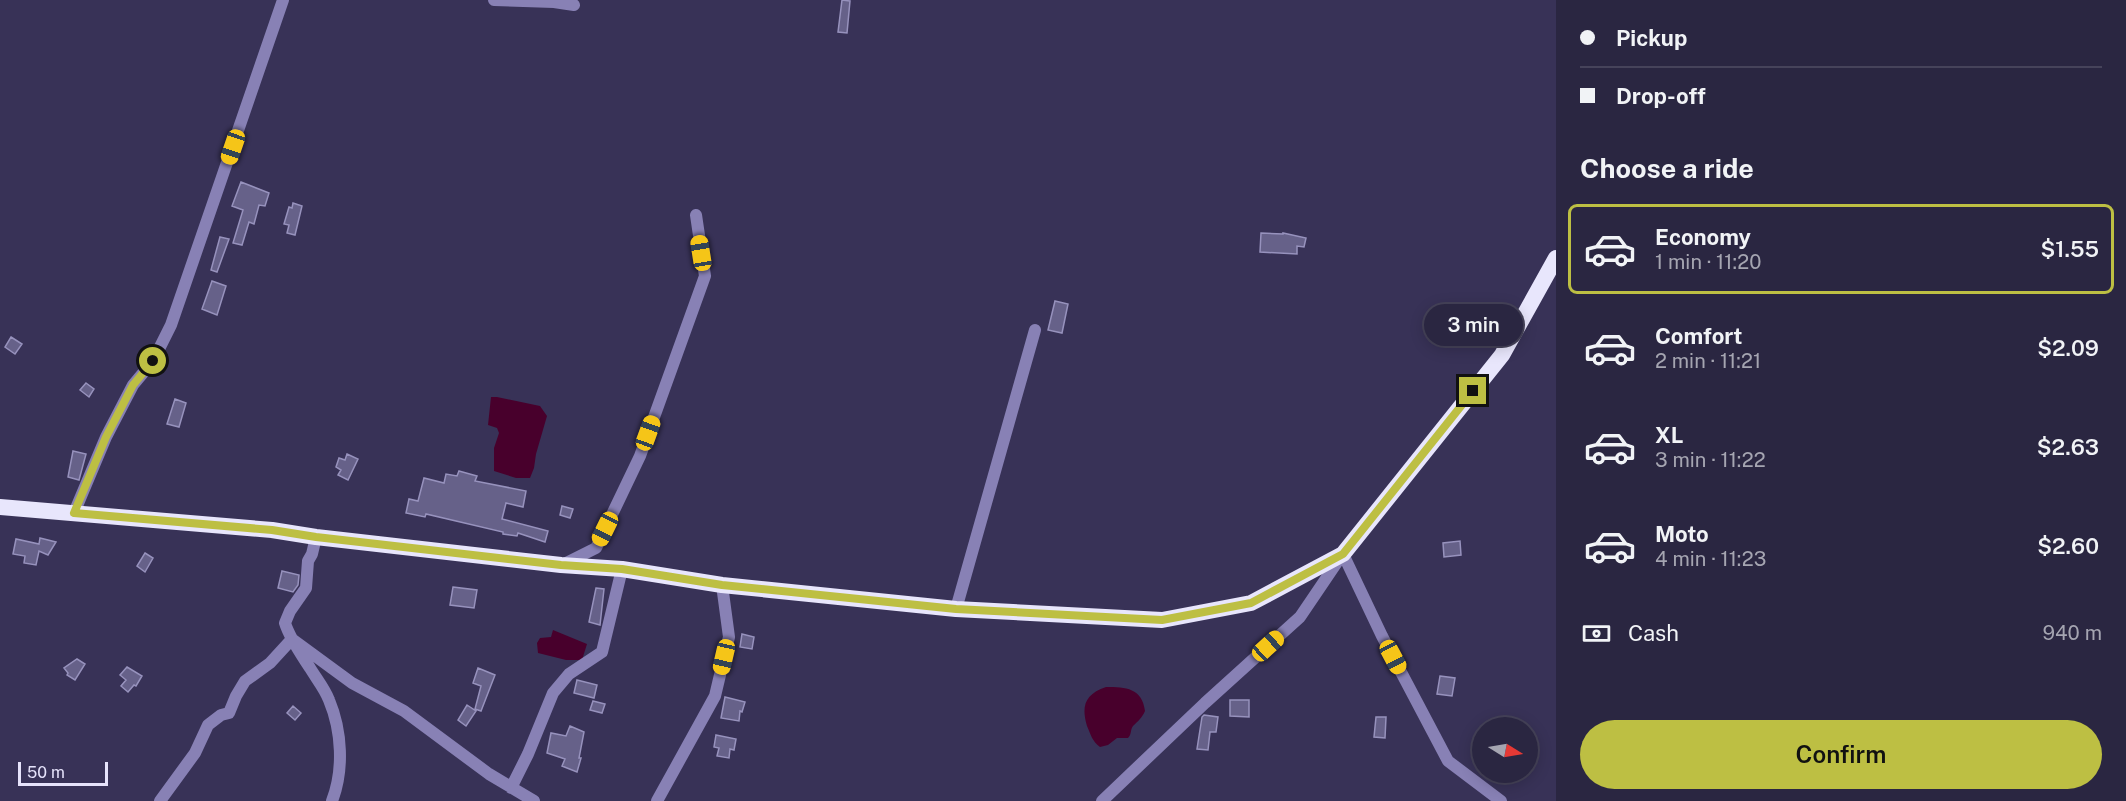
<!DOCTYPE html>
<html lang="en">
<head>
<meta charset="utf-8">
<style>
	:root { --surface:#2a2641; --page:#322e48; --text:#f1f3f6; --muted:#a5a5b1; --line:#46435a; --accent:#bdbf43 }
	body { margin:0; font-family:"Public Sans",sans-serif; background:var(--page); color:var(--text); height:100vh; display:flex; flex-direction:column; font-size:22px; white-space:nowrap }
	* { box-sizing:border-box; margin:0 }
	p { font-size:20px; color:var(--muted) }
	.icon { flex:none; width:33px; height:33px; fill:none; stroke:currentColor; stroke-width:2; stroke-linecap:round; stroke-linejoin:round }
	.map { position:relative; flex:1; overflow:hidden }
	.drawer { display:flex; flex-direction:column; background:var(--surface); width:570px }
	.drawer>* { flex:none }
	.top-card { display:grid; align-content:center; height:132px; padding:0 24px; background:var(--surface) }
	.needle { width:39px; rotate:101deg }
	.buttons { position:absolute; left:1472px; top:717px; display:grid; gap:12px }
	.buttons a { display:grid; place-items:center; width:66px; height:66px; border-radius:50%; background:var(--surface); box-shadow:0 3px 15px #0003,0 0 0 2px var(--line); font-size:30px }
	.scale { position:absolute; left:18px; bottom:15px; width:90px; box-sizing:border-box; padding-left:6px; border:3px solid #e6e3fb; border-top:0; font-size:16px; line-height:21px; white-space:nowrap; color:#e6e3fb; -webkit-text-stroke:4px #383257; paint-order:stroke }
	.end { position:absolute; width:27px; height:27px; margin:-14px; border:8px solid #bdbf43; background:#111; box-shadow:0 0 0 3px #111 }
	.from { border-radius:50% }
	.bubble { position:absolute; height:42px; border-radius:21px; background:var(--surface); box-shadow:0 3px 15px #0003,0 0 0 2px var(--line); font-size:20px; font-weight:600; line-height:42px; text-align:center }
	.car { position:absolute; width:18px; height:36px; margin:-18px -9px; border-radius:8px; box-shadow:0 0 4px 2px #0007; background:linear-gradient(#f5c518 24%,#345 0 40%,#f5c518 0 76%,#345 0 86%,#f5c518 0) }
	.top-card b { display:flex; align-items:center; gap:21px; height:57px; font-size:22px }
	.top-card b+b { border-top:2px solid var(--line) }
	.top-card i { width:15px; height:15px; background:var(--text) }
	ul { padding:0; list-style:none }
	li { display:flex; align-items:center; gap:18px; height:90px; margin:0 12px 9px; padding:0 12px; border:3px solid transparent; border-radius:9px }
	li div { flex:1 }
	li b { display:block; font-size:22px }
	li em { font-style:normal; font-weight:600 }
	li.current { border-color:var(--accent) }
	li>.icon { width:54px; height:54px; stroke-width:1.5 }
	h2 { padding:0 24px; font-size:27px; line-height:72px }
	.pay { display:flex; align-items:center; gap:15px; height:66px; padding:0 24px; font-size:22px }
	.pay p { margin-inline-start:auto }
	.button { display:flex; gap:12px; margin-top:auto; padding:12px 24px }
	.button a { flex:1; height:69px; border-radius:36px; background:var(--accent); color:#111; font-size:24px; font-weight:600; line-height:69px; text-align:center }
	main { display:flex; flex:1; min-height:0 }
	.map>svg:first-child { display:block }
	.water { fill:#48002c }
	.building { fill:#666189; stroke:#9792bd; stroke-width:1.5 }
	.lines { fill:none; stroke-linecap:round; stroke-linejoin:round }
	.minor { stroke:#8881b5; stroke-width:12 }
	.trunk { stroke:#e8e6fc; stroke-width:16 }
	.route { stroke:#bdbf43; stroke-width:8 }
</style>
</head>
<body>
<main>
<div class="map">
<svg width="1556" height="801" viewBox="0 0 1556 801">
	<rect width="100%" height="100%" fill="#383257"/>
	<!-- water -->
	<path class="water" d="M491,397H497L540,406L547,416L536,454L534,468L530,478H516L494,471V448L499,433L497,428L488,425Z
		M553,630L587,644L582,660H566L538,653L537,643L540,638L551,637Z
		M1106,687C1126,687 1142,688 1145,711C1142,718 1138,721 1133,726C1130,730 1132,734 1128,738H1117L1108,745L1100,747C1092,741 1091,735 1087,726C1081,706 1085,694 1106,687Z"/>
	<!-- building -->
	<path class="building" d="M842,0L850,1L847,33L838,32Z
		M241,182L269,193L265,206L259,205L254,224L249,222L242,245L233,243L243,210L232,206Z
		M293,203L302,206L295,235L287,233L289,225L284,224L289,207L292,208Z
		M1261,233L1283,234V233L1306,238L1304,247L1297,246V254L1260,252Z
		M220,237L229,239L217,272L211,270Z
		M212,281L226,286L217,315L202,309Z
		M1055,301L1068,304L1062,333L1048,330Z
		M11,337L22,344L15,354L5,347Z
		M86,383L94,389L89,397L80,390Z
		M175,399L186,403L179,427L167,424Z
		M73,451L86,454L79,480L68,477Z
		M347,454L358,459L348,480L338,475L341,470L336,467L339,458L345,460Z
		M459,471L477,476L475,481L526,491L523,507L506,503L502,519L548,531L545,542L518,533L517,536L503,534V532L426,514L425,517L406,513L409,499L418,501L424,478L444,483L446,474L457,476Z
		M562,506L573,509L570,518L560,515Z
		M40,538L56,542L48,555L39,551L36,565L24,563L25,556L13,554L16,539L39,544Z
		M1460,541L1461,555L1444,557L1443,543Z
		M145,553L153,558L145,572L137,566Z
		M282,571L299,575L298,585L293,592L278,588Z
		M453,587L477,590L474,608L450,605Z
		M596,588L604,589L600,625L589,622Z
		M742,634L754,637L752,649L740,647Z
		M77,659L85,664L75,680L67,675L68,673L64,668Z
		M127,667L142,676L136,686L134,685L128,692L121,686L126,680L120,675Z
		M478,668L495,675L481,711L475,709L481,686L473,683Z
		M1440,676L1455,678L1452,696L1437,694Z
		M577,680L597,685L594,698L574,693Z
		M725,697L745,702L742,712L740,711L739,721L721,718Z
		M1230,700H1249V717L1230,716Z
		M593,701L605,704L602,713L590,710Z
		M467,705L476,711L466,726L458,720Z
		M293,706L301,713L295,720L287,713Z
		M1204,715L1218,717L1216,732H1210L1208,750L1197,749L1202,717Z
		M1376,717H1386L1385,738L1374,737Z
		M570,726L584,732L579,758H581L577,772L562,766L565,759L547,753L551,733L566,736Z
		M716,735L736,739L734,750L730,749L729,758L717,756L719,748L714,747Z"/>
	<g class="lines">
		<!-- minor -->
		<path class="minor" d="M494,0L554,2L574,5
			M74,513L106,437L133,385L153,361L171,325L283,0
			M316,537L312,554L308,561L306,588L290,611L285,623C290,639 301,654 310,668C316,678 325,689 329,700C342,731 344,770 332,801
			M1343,554L1382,636L1448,761L1501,801
			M562,565L596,548L640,456L705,276L696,215
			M956,609L1035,330
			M511,788L528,754L553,693L569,674L602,652L622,569
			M160,801L195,753L208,725L221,715L229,713L236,696L245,681L270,663L292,639L352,683L404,711L489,774L534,801
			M657,801L715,696L729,637L722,585
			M1102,801L1205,703L1300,617L1342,555"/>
		<!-- trunk -->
		<path class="trunk" d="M0,507L272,530L316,537L561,565L622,569L722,585L956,609L1162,620L1251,603L1343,554L1502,355L1556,258"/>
	</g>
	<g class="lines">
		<!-- route -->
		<path class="route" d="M153,361L133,385L106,437L74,513L272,530L316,537L561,565L622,569L722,585L956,609L1162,620L1251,603L1343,554L1473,391"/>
	</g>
</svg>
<div class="buttons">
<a><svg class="needle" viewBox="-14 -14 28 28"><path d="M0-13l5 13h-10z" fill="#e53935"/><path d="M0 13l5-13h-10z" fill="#a5a5b1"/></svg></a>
</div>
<div class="scale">50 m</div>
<i class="end from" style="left:153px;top:361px"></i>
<i class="end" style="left:1473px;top:391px"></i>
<div class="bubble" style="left:1424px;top:304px;width:99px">3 min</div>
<i class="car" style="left:233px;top:147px;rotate:199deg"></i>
<i class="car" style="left:701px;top:253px;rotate:351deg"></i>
<i class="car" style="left:648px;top:433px;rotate:20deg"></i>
<i class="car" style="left:605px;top:529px;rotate:206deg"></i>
<i class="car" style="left:1268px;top:646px;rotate:48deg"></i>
<i class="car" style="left:724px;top:657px;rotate:193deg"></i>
<i class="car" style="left:1393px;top:657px;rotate:152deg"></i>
</div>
<section class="drawer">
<div class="top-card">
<b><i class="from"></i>Pickup</b>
<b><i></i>Drop-off</b>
</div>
<h2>Choose a ride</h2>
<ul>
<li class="current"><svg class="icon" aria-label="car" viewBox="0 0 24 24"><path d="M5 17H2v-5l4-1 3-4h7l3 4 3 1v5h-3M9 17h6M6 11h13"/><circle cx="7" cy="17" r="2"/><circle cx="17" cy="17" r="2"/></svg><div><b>Economy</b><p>1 min · 11:20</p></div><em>$1.55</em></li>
<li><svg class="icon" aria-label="car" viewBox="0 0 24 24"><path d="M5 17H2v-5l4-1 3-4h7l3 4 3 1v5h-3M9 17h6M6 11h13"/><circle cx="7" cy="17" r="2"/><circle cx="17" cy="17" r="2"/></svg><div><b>Comfort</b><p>2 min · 11:21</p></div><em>$2.09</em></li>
<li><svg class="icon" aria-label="car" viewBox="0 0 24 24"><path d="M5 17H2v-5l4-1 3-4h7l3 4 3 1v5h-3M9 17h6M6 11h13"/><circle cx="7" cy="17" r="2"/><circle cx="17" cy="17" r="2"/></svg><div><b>XL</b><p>3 min · 11:22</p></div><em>$2.63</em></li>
<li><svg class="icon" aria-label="car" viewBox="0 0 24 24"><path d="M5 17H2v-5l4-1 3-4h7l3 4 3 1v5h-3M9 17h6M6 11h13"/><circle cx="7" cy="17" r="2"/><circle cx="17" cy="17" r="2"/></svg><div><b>Moto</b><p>4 min · 11:23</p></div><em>$2.60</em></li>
</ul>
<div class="pay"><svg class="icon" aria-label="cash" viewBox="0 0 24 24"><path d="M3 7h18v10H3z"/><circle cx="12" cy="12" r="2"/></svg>Cash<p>940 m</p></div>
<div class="button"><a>Confirm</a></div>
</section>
</main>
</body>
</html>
